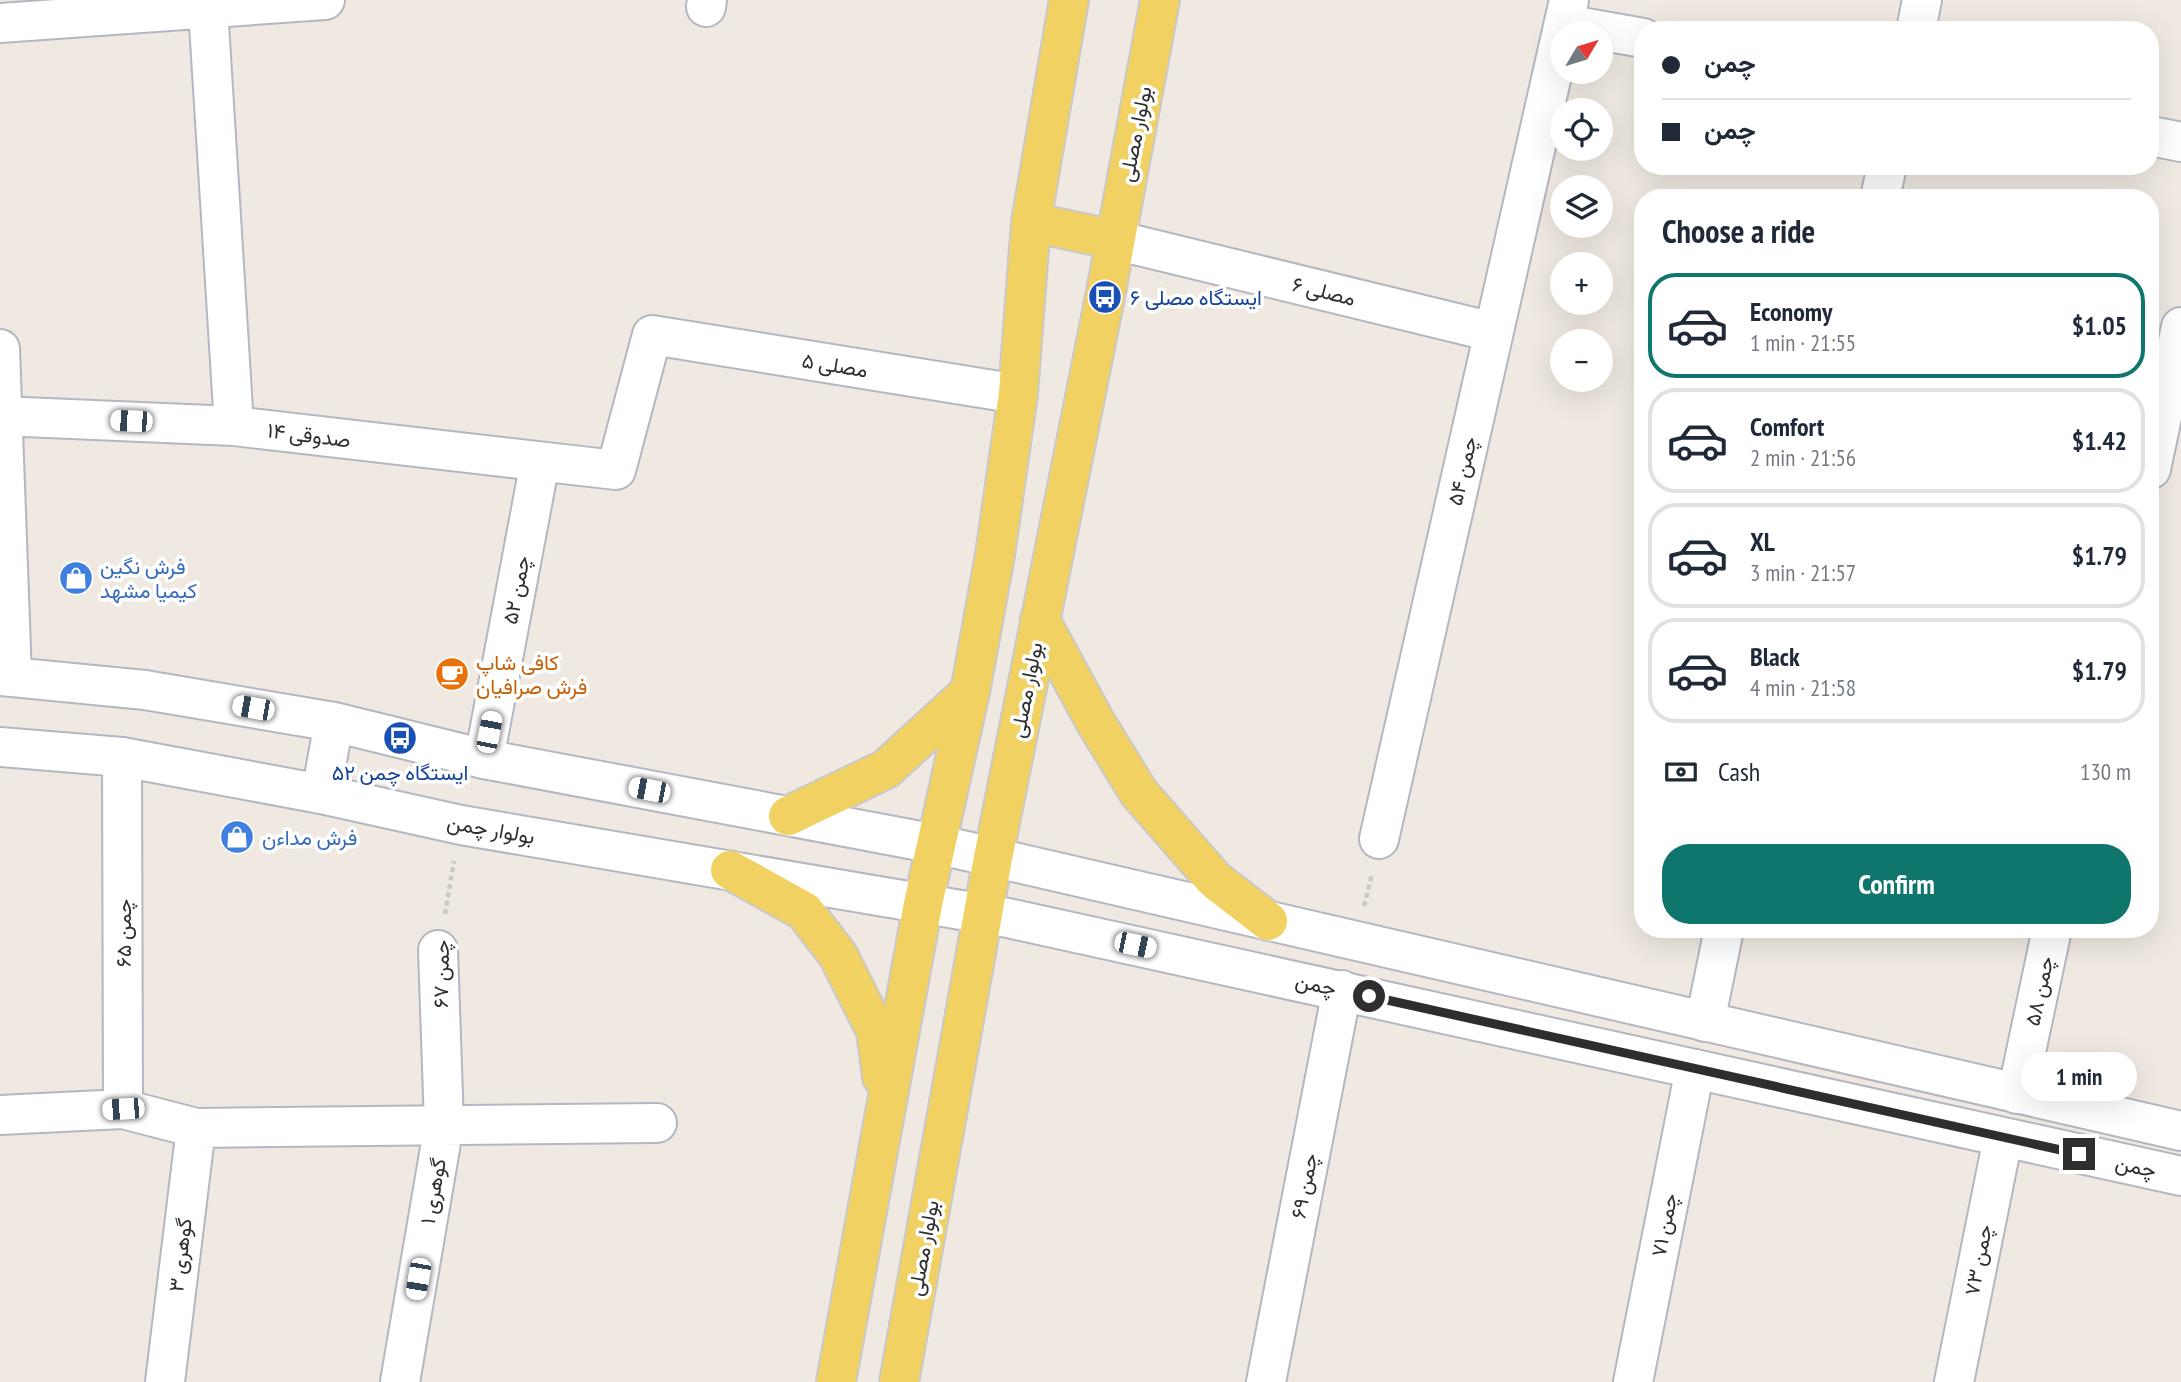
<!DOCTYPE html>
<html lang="en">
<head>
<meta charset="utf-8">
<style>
	:root { --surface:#fff; --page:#f6f6f7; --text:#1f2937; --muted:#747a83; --line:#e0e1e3; --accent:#0f766e }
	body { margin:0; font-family:"PT Sans Narrow",Vazirmatn,sans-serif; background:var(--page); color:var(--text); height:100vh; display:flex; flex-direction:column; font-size:26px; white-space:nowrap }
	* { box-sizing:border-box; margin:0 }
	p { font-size:23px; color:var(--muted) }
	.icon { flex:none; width:38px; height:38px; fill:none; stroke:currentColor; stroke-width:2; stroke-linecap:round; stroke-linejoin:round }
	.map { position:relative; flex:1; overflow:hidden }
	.sheet { position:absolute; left:1634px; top:189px; width:525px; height:749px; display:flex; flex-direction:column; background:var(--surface); border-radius:28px; box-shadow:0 7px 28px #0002 }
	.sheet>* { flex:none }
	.banner { position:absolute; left:1634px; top:21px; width:525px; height:154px; border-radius:28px; box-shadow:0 7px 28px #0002; display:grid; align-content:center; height:154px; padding:0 28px; background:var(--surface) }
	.needle { width:46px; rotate:52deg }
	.tools { position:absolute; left:1550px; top:21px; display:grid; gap:14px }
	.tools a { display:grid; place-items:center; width:63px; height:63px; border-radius:50%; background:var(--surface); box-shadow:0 7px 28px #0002; font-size:35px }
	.end { position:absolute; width:32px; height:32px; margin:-16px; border:9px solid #2e2e2e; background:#fff; box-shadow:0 0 0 4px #fff }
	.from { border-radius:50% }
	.bubble { position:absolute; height:49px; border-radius:24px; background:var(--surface); box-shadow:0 7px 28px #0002; font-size:23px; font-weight:600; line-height:49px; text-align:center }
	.car { position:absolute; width:21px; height:42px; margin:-21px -10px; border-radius:9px; box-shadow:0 0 5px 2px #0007; background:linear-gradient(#fff 24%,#345 0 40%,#fff 0 76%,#345 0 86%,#fff 0) }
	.banner b { display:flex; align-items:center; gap:24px; height:66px; font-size:26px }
	.banner b+b { border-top:2px solid var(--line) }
	.banner i { width:18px; height:18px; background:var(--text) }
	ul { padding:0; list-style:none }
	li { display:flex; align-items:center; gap:21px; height:105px; margin:0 14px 10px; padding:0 14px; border:4px solid var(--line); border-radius:28px }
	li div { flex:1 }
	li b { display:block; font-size:26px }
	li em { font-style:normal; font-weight:600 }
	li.active { border-color:var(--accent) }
	li>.icon { width:63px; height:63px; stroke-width:1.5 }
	h2 { padding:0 28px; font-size:32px; line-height:84px }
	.pay { display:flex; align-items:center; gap:18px; height:77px; padding:0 28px; font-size:26px }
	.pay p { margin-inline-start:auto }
	.button { display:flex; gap:14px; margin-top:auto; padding:14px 28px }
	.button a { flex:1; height:80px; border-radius:28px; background:var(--accent); color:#fff; font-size:28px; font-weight:600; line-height:80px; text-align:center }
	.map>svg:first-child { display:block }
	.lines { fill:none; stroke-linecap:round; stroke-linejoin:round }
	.street-casing { stroke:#b4b7c1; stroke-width:42 }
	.secondary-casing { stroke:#b4b7c1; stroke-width:42 }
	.primary-casing { stroke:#c9c9c9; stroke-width:42 }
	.path { stroke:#c9c9c9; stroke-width:4.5; stroke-dasharray:5 3.5; stroke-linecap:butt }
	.street { stroke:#fff; stroke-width:38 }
	.secondary { stroke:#fff; stroke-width:38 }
	.primary { stroke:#f2d163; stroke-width:38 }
	.route { stroke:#2e2e2e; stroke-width:9 }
	.labels { text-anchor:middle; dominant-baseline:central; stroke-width:7; stroke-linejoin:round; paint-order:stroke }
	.street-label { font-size:21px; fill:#2e2e2e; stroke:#fff }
	.transit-label { font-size:21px; fill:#164399; stroke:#fff; text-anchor:start }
	.shop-label { font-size:21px; fill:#366cbe; stroke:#fff; text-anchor:start }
	.food-label { font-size:21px; fill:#c56008; stroke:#fff; text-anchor:start }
</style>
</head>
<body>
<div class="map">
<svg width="2181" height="1382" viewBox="0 0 2181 1382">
	<rect width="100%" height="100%" fill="#efe9e1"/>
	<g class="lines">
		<!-- street casing -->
		<g class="street-casing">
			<path id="street" d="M706,7L707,0
				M208,8L234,426
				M0,23L325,0
				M1564,24L1643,38
				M1916,30L1922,0
				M2151,136L2181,142
				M1880,198L1887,166
				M1115,240L1493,332
				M0,349L12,676
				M0,416L234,426L616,470L652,335L1018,394
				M2151,469L2181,327
				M122,757L123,1109
				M484,759L540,462
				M1379,839L1569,0
				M1705,1022L1724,929
				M2017,1094L2052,929
				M0,1115L123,1109L196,1128L657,1123
				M165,1382L196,1128
				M400,1382L444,1125L438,950
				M1266,1382L1342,990
				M1633,1382L1695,1069
				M1954,1382L2003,1138"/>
		</g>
		<!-- secondary casing -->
		<g class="secondary-casing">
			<path id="secondary" d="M0,676L145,690L334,722L484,759L936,844L2181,1131
				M0,747L122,757L321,794L461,825L1008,918L2181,1176
				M321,794L334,722"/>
		</g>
		<!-- primary casing -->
		<g class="primary-casing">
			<path id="primary" d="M1031,222L1115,240
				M1040,620L1096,723L1139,793L1215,880L1268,921
				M788,816L886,769L970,692
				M730,870L804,911L838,955L876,1031L882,1077
				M836,1382L923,904L970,692L995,555L1018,394L1031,222L1069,0
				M899,1382L993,858L1105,297L1160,0"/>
		</g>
		<!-- path -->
		<path class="path" d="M1364,906L1372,874
			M445,914L454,861"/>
		<!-- street -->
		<use href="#street" class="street"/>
		<!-- secondary -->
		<use href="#secondary" class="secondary"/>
		<!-- primary -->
		<use href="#primary" class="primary"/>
	</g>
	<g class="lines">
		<!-- route -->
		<path class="route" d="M1369,996L2079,1154"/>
	</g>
	<!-- icons -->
	<defs>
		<g id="bus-disc" transform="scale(1.75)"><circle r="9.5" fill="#1a4fb4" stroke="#fff"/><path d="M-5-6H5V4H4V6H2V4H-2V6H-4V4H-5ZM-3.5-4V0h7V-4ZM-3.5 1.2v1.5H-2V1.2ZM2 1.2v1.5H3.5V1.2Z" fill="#fff"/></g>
		<g id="shop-disc" transform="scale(1.75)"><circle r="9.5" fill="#3f7fe0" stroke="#fff"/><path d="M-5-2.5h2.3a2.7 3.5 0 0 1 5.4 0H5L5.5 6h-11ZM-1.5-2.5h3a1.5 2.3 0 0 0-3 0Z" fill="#fff"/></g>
		<g id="cafe-disc" transform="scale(1.75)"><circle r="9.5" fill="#e8710a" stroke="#fff"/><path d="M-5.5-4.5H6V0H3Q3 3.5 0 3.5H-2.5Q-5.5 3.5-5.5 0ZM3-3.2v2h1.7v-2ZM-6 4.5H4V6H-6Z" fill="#fff"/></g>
	</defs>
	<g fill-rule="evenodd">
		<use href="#bus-disc" x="1105" y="297"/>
		<use href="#shop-disc" x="76" y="578"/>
		<use href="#cafe-disc" x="452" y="674"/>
		<use href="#bus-disc" x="400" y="738"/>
		<use href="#shop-disc" x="237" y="837"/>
	</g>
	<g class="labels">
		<!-- street labels -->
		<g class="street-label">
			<text transform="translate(1135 134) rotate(-79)">بولوار مصلی</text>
			<text transform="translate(1324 291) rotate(14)">مصلی ۶</text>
			<text transform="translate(835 365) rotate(9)">مصلی ۵</text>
			<text transform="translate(309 435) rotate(7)">صدوقی ۱۴</text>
			<text transform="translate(1462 471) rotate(-77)">چمن ۵۴</text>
			<text transform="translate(516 590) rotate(-79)">چمن ۵۲</text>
			<text transform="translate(1026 690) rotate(-79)">بولوار مصلی</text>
			<text transform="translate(491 829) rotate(10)">بولوار چمن</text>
			<text transform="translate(123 933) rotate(-90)">چمن ۶۵</text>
			<text transform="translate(441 974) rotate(-89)">چمن ۶۷</text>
			<text transform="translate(1316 984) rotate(13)">چمن</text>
			<text transform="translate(2039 991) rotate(-78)">چمن ۵۸</text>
			<text transform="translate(2136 1166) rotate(12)">چمن</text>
			<text transform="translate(1304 1186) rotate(-79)">چمن ۶۹</text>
			<text transform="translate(433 1191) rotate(-80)">گوهری ۱</text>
			<text transform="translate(1664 1225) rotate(-79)">چمن ۷۱</text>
			<text transform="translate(923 1248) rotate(-80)">بولوار مصلی</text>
			<text transform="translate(180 1255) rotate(-83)">گوهری ۳</text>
			<text transform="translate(1978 1260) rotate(-79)">چمن ۷۳</text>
		</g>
		<!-- transit labels -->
		<g class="transit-label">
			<text x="1130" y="297">ایستگاه مصلی ۶</text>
			<text x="400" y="772" text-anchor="middle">ایستگاه چمن ۵۲</text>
		</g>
		<!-- shop labels -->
		<g class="shop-label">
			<text x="100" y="566">فرش نگین<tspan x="100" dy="24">کیمیا مشهد</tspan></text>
			<text x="262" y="837">فرش مداءن</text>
		</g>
		<!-- food labels -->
		<g class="food-label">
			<text x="476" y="662">کافی شاپ<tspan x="476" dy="24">فرش صرافیان</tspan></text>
		</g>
	</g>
</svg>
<div class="tools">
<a><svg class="needle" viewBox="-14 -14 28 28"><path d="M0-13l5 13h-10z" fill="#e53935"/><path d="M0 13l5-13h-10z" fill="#747a83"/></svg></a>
<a><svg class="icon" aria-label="locate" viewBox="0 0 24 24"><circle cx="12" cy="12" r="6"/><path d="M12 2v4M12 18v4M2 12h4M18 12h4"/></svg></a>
<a><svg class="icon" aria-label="layers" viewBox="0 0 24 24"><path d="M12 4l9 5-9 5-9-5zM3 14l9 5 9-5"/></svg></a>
<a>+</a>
<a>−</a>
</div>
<i class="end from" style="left:1369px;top:996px"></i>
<i class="end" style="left:2079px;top:1154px"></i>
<div class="bubble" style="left:2021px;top:1052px;width:116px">1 min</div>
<i class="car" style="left:131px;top:421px;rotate:272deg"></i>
<i class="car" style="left:253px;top:708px;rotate:280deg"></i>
<i class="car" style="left:489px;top:732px;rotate:11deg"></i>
<i class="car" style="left:649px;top:790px;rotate:281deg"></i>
<i class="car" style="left:1135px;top:945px;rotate:102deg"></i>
<i class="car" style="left:123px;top:1109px;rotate:267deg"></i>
<i class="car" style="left:418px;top:1279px;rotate:190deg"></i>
<div class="banner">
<b><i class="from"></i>چمن</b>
<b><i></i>چمن</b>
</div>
<section class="sheet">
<h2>Choose a ride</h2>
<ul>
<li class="active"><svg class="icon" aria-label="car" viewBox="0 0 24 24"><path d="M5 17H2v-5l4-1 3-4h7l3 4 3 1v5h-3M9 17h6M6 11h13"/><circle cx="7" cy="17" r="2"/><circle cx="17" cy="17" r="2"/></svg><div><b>Economy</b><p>1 min · 21:55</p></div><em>$1.05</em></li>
<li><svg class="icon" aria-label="car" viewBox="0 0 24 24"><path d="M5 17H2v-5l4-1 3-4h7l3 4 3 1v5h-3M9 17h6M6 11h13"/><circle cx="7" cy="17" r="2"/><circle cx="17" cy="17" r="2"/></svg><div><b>Comfort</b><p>2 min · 21:56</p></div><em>$1.42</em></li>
<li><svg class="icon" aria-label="car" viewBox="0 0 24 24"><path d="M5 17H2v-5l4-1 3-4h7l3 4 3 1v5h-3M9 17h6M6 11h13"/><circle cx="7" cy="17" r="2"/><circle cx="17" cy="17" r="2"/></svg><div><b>XL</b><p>3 min · 21:57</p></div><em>$1.79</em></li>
<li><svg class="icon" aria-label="car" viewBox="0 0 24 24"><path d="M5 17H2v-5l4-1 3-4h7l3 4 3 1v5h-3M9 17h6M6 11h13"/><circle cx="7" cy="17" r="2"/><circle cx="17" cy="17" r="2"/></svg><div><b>Black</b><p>4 min · 21:58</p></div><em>$1.79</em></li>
</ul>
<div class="pay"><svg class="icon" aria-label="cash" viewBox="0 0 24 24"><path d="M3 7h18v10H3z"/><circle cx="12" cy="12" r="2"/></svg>Cash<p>130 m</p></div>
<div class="button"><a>Confirm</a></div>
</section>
</div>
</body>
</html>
